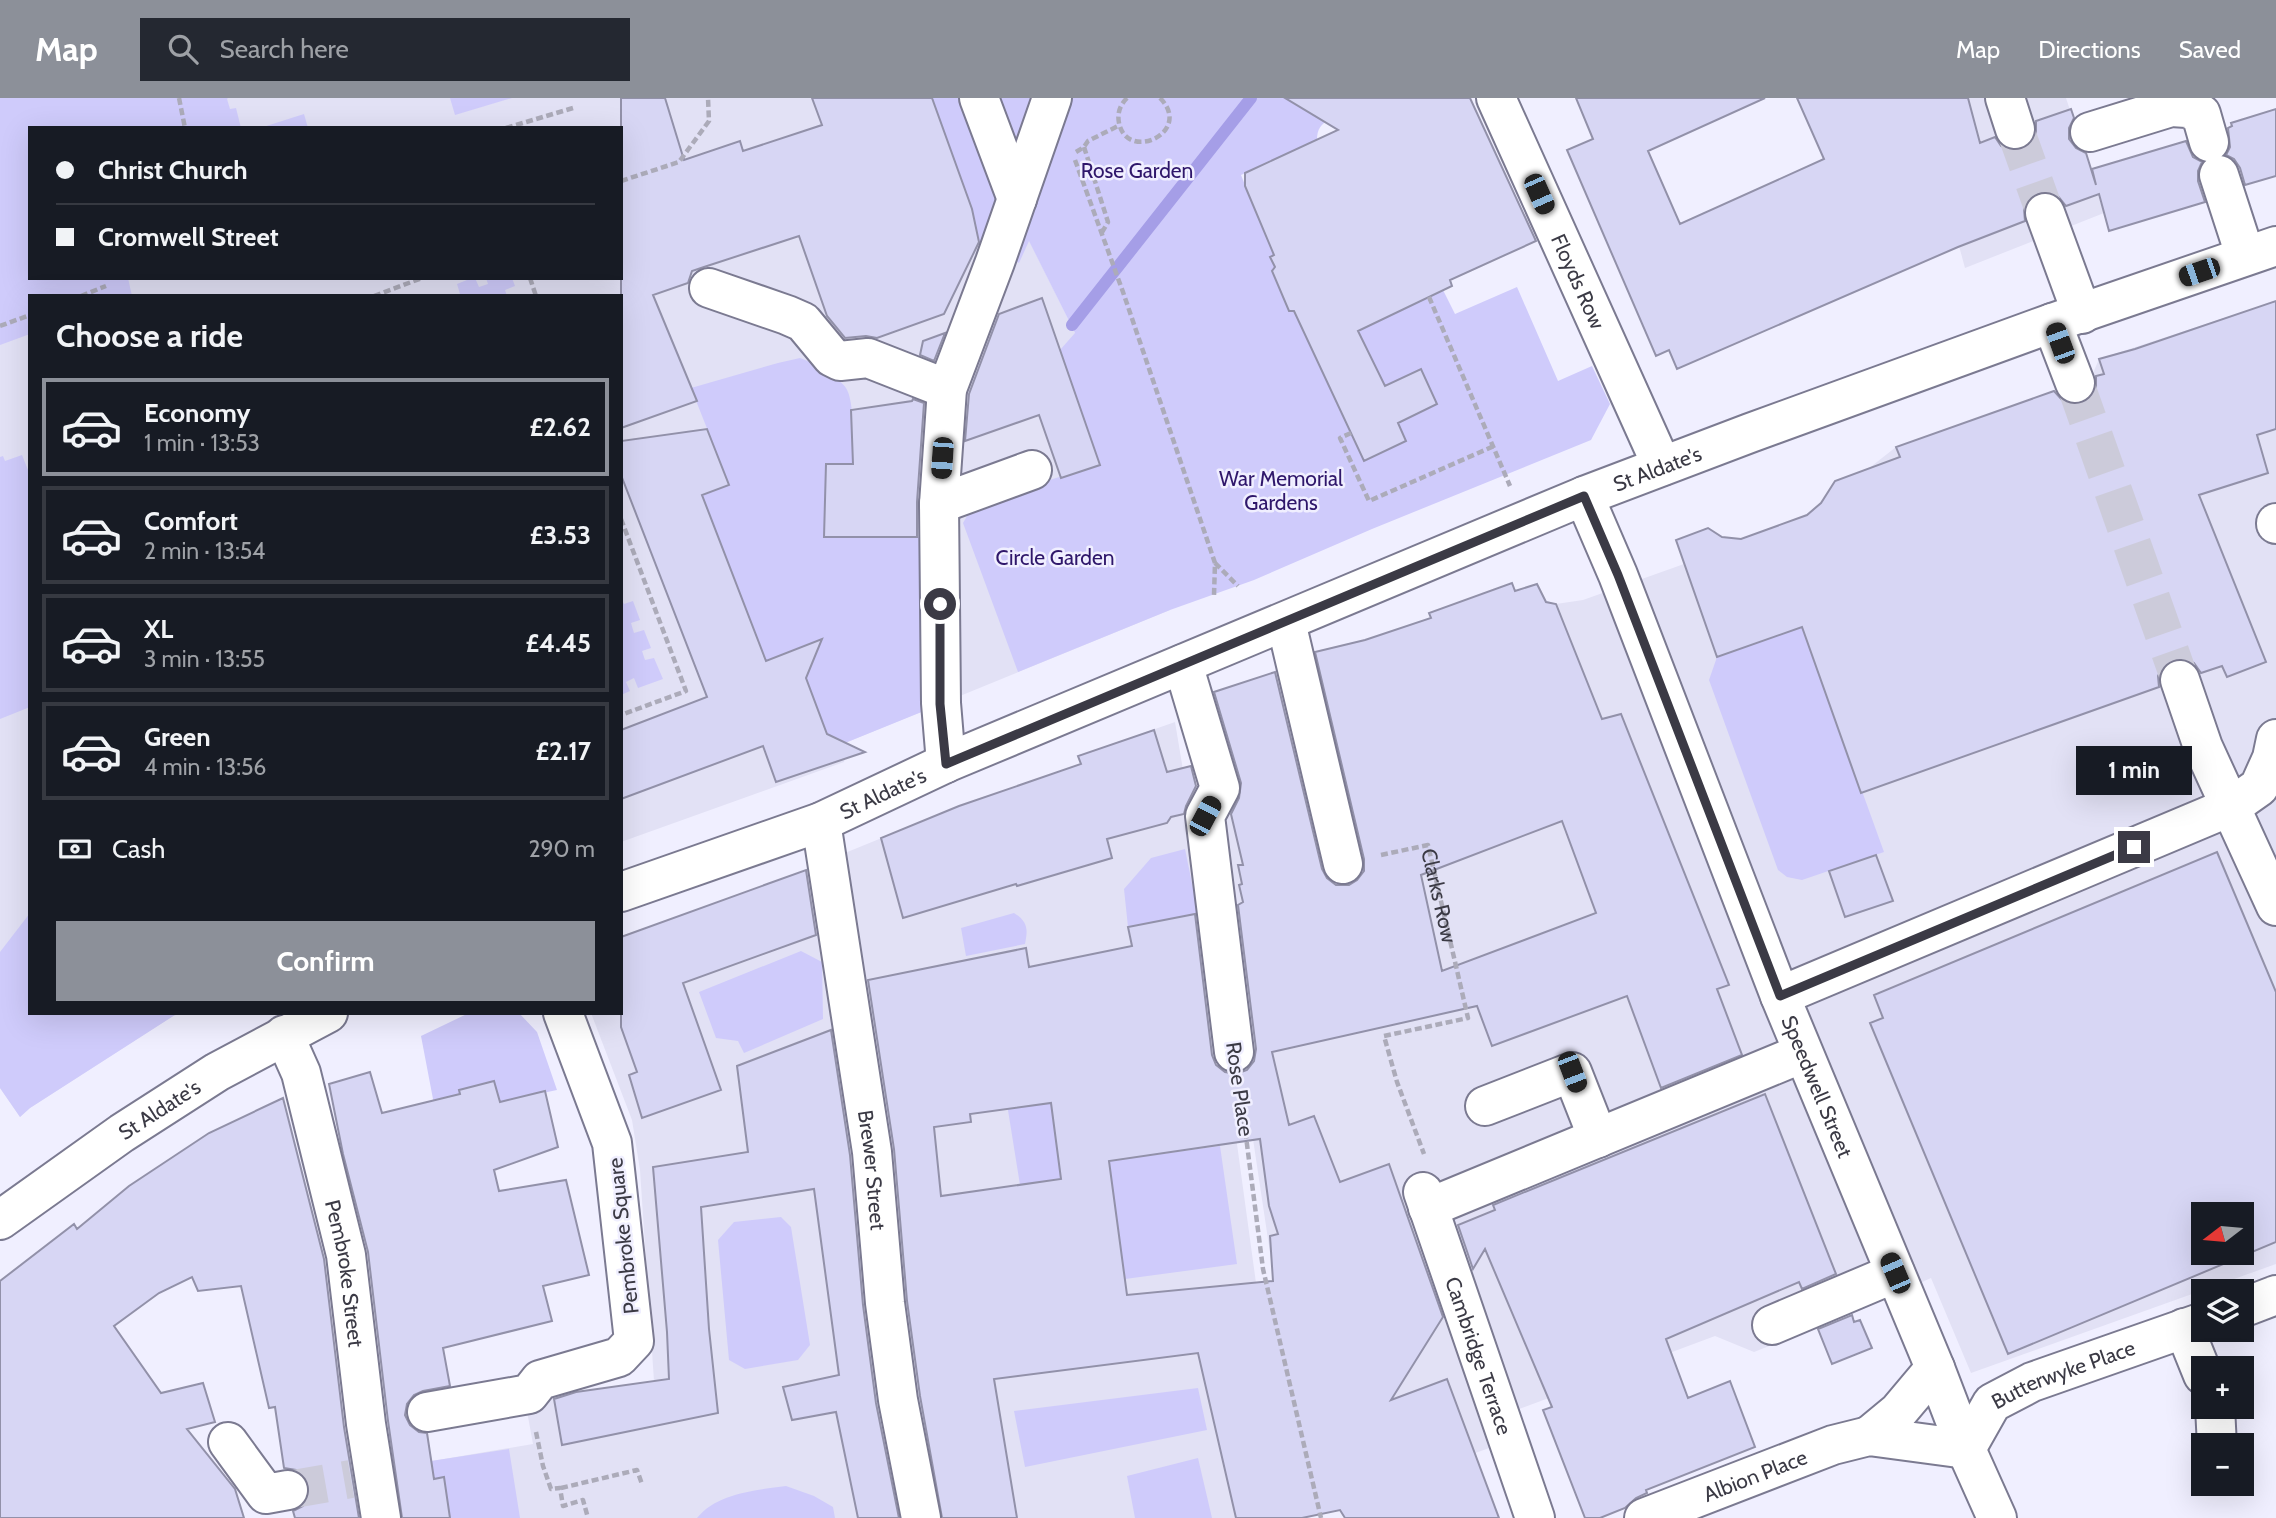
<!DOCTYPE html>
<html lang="en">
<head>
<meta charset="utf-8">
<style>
	:root { --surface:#171b24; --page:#242831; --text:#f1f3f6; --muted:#9ea1a6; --line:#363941; --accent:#8c9099 }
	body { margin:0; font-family:Cabin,sans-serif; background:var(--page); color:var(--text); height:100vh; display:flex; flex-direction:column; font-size:26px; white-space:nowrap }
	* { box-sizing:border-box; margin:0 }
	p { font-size:23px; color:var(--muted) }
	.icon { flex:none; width:38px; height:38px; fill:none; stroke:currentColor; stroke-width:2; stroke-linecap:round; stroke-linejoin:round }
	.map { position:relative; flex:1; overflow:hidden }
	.details { position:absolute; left:28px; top:196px; width:595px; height:721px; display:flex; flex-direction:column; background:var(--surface); border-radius:0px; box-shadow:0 7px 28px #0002 }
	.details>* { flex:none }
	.hud { position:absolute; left:28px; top:28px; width:595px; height:154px; border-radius:0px; box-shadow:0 7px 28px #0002; display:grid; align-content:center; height:154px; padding:0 28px; background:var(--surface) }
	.needle { width:46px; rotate:254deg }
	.buttons { position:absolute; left:2191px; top:1104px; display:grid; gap:14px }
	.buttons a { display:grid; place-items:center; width:63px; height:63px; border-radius:0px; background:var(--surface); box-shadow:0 7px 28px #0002; font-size:35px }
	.end { position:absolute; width:32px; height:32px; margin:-16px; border:9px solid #3b3a45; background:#fff; box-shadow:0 0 0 4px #fff }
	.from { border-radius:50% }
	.bubble { position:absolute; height:49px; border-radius:0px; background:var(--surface); box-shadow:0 7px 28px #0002; font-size:23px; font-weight:700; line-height:49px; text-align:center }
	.car { position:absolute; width:21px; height:42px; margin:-21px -10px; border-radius:9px; box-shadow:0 0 5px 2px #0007; background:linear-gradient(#222 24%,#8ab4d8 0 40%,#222 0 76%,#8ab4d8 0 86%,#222 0) }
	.hud b { display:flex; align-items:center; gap:24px; height:66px; font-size:26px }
	.hud b+b { border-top:2px solid var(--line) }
	.hud i { width:18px; height:18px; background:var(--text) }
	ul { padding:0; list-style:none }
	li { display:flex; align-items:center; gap:21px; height:98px; margin:0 14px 10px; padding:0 14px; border:4px solid var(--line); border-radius:0px }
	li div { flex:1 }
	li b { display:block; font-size:26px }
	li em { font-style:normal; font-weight:700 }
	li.current { border-color:var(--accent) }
	li>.icon { width:63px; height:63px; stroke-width:1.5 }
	h2 { padding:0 28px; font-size:32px; line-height:84px }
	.pay { display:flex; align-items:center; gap:18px; height:77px; padding:0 28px; font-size:26px }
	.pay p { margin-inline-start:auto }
	.button { display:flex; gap:14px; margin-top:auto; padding:14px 28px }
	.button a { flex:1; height:80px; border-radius:0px; background:var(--accent); color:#fff; font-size:28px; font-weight:700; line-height:80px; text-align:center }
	header { display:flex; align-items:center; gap:42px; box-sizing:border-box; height:98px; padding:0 35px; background:var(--accent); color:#fff }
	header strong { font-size:33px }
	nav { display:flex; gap:38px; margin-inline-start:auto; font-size:24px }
	.search { width:490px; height:63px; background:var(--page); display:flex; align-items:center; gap:18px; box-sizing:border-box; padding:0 24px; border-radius:0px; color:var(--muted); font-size:26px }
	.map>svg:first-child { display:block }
	.built { fill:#e2e1f5; fill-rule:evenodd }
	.green { fill:#cfcbfb }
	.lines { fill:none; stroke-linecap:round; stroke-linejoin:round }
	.stream { stroke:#a59ee7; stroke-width:12 }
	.building { fill:#d7d6f4; stroke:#9291a9; stroke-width:2; fill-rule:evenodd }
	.minor-tunnel { stroke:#cccbda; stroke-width:38; stroke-dasharray:38 19; stroke-linecap:butt }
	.minor-casing { stroke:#7b7a91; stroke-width:42 }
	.path { stroke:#acabb9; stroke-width:4.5; stroke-dasharray:7 3.5; stroke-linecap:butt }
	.minor { stroke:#fff; stroke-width:38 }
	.route { stroke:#3b3a45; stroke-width:9 }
	.labels { text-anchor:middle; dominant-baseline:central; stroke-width:5; stroke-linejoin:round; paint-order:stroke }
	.park-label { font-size:21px; fill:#2f176b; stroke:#f0efff }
	.street-label { font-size:21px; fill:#3b3a45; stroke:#f0efff }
</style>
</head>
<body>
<header>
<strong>Map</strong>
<div class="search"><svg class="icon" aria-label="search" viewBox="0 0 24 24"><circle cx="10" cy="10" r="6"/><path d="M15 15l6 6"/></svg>Search here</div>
<nav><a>Map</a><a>Directions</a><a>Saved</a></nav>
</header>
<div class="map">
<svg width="2276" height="1420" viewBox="0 0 2276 1420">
	<rect width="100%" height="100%" fill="#f0efff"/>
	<!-- built -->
	<path class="built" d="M0,0H890L1029,142L1075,235L1170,512L845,645L847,654L844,664L621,744V198H30V915H182L173,918L30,1010L20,1019L0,990ZM30,30H621V180H30Z
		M1919,0H2066L2104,115L1965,170Z
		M2276,203V1166L1971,1275L1931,1180L1863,1211L1754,1254L1715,1238L1519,1311L1528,1336L1328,1408L1272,1168L1241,961L1217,722L1236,688L1213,594L1289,569L1304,556L1434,525L1429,515L1512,485L1515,493L1556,506L1583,502L1684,466L1676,442L1708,430L1722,439L1741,441L1807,417L1821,405L1835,383L1868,371L1896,349L2091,280L2099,261ZM2203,1116H2242V1155H2203Z
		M1175,624L1190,714L1224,951L1256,1185L1308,1420H926L901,1210L840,757L970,704L1081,666L1078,658Z
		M817,769L910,1420H397L384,1336L426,1330L432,1363L533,1346L524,1297H553L654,1283L640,1072L632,1022L591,915H621V839Z"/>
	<!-- green -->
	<path class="green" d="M0,0H228L227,1L230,11L236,10L241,30H30V180H128L132,198H30V236L0,247Z
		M450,0H512L455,17Z
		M932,0H1251L1223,36L1254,0H1285L1330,21C1321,26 1317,31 1317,42L1241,77L1260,124L1276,117L1275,169L1272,173L1289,213H1294L1364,363L1406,343L1398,325L1437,306L1421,272L1382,289L1345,210L1443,192L1455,216L1517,189L1558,283L1592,268L1610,306L1591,342L1372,431L1254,482L1170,512L1018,574L963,425L974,406L1100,366L1060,252L1075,235L1029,143L1019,165L979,146L972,111Z
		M304,16L308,30H260Z
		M472,180H475L479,189L488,186L486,180H512L515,188L505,192L507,198H456L460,196L457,186Z
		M800,260C810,263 840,280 846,290C855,304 853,348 853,366H826L825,439H926L924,613L845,645L830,642L804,575L809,573L813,564L809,554L771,574L702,397L729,386L691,290L778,265Z
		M22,357L30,377V609L0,621V359L3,358L5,363Z
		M621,500L624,506L633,503L640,522L631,525L634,535L644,532L651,550L642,553L645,562L654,560L663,581L638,590L634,580L626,584L630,593L621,597Z
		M1798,516L1884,754L1802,782L1787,779L1778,772L1709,582L1717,559Z
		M1185,751L1198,815L1128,829L1124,791L1151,760Z
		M30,815V915H178L30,1010L20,1019L0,990V854Z
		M1014,815C1028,824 1028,831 1025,846L966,858L961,830Z
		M801,853L822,864L823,921L744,955L738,943L716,940L699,894Z
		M469,915H519L537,934L557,992L500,1004L494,983L459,992L463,1014L434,1020L433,1001L421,938Z
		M998,950L1048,983L1061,1081L1020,1087Z
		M1220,1048L1237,1166L1125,1181L1109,1063Z
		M781,1119L791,1129L810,1247L798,1262L745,1271L729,1262L718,1142L734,1124Z
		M1198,1290L1207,1332L1025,1369L1014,1313Z
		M509,1351L520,1420H450L443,1379L433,1381L431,1363Z
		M1198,1360L1212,1420H1135L1127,1378Z
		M786,1388L814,1398L833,1409L835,1420H697C717,1395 756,1392 786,1388Z"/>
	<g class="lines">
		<!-- stream -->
		<path class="stream" d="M1072,227L1251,0"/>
	</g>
	<!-- building -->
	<path class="building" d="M621,0H665L684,62L740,43L743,53L822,27L812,0H932L972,111L979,144L944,216L877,240L866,238L845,240L827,218L799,138L704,169L692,173L688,185L653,197L697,303L621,330Z
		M1285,0H1470L1536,143L1450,182L1452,188L1358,233L1385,288L1421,271L1437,306L1398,325L1406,343L1364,363L1294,213H1289L1272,173L1275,169L1270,159L1274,157L1245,88V75L1338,32Z
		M1576,0H1765L1648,53L1680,126L1824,61L1797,0H1968L1980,45L1995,39L2001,48L2011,52H2022L2032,45L2036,35V23L2071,11L2074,20L2069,30V41L2076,50L2086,55L2096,87L2092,71L2186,43L2193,59L2202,64L2198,73V83L2205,104L2109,133L2099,96L2066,108L2058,98L2048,93L2038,94L2029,101L2024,111L2025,123L1958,149L1677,271L1669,252L1656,258L1567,52L1593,41Z
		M2276,11V78L2245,87L2240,70L2234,61L2226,57L2230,49L2228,30L2232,28L2231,25Z
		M1042,200L1100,367L1061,380L1039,317L965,343L969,296L999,216Z
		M2276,203V331L2257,337L2268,375L2199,397L2266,564L2227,579L2222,568L2201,575L2194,565L2184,560L2174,561L2163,568L2158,578L2159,589L1861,695L1802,529L1717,559L1676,442L1708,430L1722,439L1741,441L1807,417L1821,405L1835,383L1900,359L1896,349L2054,293L2062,302L2071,306H2082L2092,298L2096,289V278L2104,276L2099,261L2135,251Z
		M945,235L934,263L920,257L923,243Z
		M913,301L924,305L917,404V439H824L826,366H853L851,312L912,303Z
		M707,331L729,387L702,397L766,563L822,541L806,580L827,636L865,654L776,684L763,648L621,701V632L707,599L621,377V343Z
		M1512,485L1515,493L1537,486L1546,504L1556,506L1602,621L1621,616L1729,887L1717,891L1742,957L1661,990L1627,898L1492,948L1477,908L1272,954L1289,1027L1314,1018L1340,1084L1389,1066L1443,1219L1391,1302L1447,1281L1499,1420H1345L1340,1412L1302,1420H1236L1198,1255L994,1281L1017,1420H942L920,1298L907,1203L894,1051L868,882L1026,850L1029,869L1132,848L1128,829L1195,816L1212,957L1216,967L1225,974L1236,976L1247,972L1254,963L1256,951L1238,807L1243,804L1239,787L1242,786L1238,767H1243L1231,716L1239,700L1241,685L1214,594L1275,574L1322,771L1327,780L1336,787H1349L1357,782L1364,773V761L1315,554L1365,542L1431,520L1429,515ZM1562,723L1596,815L1442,873L1421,777ZM1051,1005L1061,1081L941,1098L934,1029L971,1024L970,1016ZM1260,1041L1269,1108L1278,1136L1270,1138L1273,1183L1127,1197L1109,1063Z
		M1154,632L1167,674L1191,668L1196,688L1186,708L1184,716L1171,719L1167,725L1107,741L1112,760L1017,788L1016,786L903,820L881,740L959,708L1081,666L1078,658Z
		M2217,754L2276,894V1144L2008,1256L1870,925L1883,920L1874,897ZM2203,1116H2242V1155H2203Z
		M1876,757L1893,803L1845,819L1829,773Z
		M806,772L816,837L683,885L721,992L642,1020L629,977L637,974L621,929V839Z
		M831,932L850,1057L863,1207L876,1305L899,1420H858L836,1314L792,1322L783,1289L839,1277L814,1091L701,1109L709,1231L718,1315L562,1347L554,1301L576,1294L669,1281L667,1234L653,1069L748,1054L737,968Z
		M370,974L382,1015L460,996L459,992L494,983L500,1004L545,993L558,1049L494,1072L499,1093L566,1082L589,1177L543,1188L552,1223L443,1250L450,1288L423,1293L414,1297L407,1306L405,1317L410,1327L419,1334L427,1335L434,1381L444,1379L450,1420H402L388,1323L368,1154L343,1056L329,986Z
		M1765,996L1836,1176L1802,1191L1799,1184L1666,1241L1688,1300L1730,1283L1755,1349L1646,1392L1647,1395L1636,1400L1625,1410L1600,1420H1585L1543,1312L1552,1309L1485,1151L1473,1171L1458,1127L1495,1112L1493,1107Z
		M283,1000L324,1161L344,1329L359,1420H295L293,1413L303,1408L308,1400L309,1387L305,1378L296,1372L284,1370L275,1309L269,1310L241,1188L198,1193L192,1179L159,1195L114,1228L161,1295L203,1285L215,1324L187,1331L235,1391L244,1420H0V1183L74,1126L77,1131L129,1088L209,1035Z
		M1852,1217L1854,1224L1860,1222L1872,1250L1832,1266L1818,1231Z"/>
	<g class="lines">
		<!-- minor-tunnel -->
		<path class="minor-tunnel" d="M2015,31L2045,115
			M2075,285L2180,582
			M288,1392L351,1381"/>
		<!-- minor casing -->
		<g class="minor-casing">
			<g id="minor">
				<path d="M979,0L1017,101"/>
				<path id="s2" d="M1496,0L1662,368"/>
				<path d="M2005,0L2015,31"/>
				<path d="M2090,34L2171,9L2187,10L2201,16L2209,44"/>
				<path d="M2219,77L2245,157"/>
				<path d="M2045,115L2082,216"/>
				<path d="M709,190L787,217L803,224L832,259L840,263L868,260L947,291"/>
				<path d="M2052,225L2075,285"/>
				<path id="s3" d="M1584,398L1618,477L1780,898L1935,1270L1966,1351L1997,1420"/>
				<path d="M939,406L1032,372"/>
				<path d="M2276,425V426"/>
				<path d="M1286,524L1343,766"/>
				<path d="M1183,566L1220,690L1205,718L1234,954"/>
				<path d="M2180,582L2203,649L2276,808"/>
				<path d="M946,665L941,605L939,406L947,291L995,164L1052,0"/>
				<path id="s4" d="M821,724L872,1054L885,1205L898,1302L921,1420"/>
				<path id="s5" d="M621,794L821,724L946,665L1584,398L1750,335L2052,225L2276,148"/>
				<path d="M1780,898L2232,708L2259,689L2272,660L2276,641"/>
				<path id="s6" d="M284,937L301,975L346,1157L366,1326L381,1420"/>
				<path d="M1485,1008L1572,974L1598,1040"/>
				<path id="s7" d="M1423,1094L1535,1420"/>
				<path d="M1428,1110L1803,955"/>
				<path id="s8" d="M0,1122L122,1035L217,974L328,915"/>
				<path d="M2242,1210L2276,1197"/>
				<path d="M1772,1227L1895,1175"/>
				<path d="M2184,1230L2203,1277"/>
				<path d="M2215,1309L2217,1348"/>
				<path d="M427,1314L529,1296L540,1282L619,1259L634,1243L612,1045L563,915"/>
				<path d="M1869,1338L1898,1314L1935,1270"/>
				<path d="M228,1344L266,1396L288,1392"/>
				<path id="s9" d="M1966,1351L1992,1305L2032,1284L2203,1224"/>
				<path id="s10" d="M1644,1420L1833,1347L1869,1338L1966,1351"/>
			</g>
		</g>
		<!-- path -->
		<g class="path">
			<path d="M179,0L185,30"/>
			<path d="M1127,0C1120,7 1117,15 1119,25C1127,65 1194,34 1160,0"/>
			<path d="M506,30L573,10"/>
			<path d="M1084,49L1108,124L1101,136"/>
			<path d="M1076,54L1084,49L1088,43L1120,27"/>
			<path d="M1075,62L1123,194L1215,465L1214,497"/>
			<path d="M621,83L679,64L709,23L708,0"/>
			<path d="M530,180L536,198"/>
			<path d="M81,198L106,188"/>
			<path d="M374,198L422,180"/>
			<path d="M1429,199L1510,388"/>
			<path d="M0,228L30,217"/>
			<path d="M1351,335L1340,340L1369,403L1494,348"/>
			<path d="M621,421L686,593L621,617"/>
			<path d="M1215,465L1238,488"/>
			<path id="s1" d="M1381,757L1428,747L1468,920L1384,938L1397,984L1424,1056"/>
			<path d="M1240,992L1263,1171L1321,1420"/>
			<path d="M536,1334L543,1368L551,1391L560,1390L563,1408L583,1402L588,1420"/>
			<path d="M561,1390L637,1372L642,1386"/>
		</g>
		<!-- minor -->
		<use href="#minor" class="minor"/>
	</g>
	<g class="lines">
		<!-- route -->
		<path class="route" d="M940,506V606L946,666L1584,398L1618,477L1780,898L2134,749"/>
	</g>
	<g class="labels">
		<!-- park labels -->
		<g class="park-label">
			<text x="1137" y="72">Rose Garden</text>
			<text x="1281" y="380">War Memorial<tspan x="1281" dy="24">Gardens</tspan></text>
			<text x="1055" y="459">Circle Garden</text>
		</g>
		<!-- street labels -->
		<g class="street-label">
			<text stroke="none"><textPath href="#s2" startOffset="201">Floyds Row</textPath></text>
			<text stroke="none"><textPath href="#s5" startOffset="1120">St Aldate's</textPath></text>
			<text stroke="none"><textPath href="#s5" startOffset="280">St Aldate's</textPath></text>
			<text stroke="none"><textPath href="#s1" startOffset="100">Clarks Row</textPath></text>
			<text stroke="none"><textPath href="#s3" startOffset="635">Speedwell Street</textPath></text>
			<text transform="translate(1240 991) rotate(82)">Rose Place</text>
			<text stroke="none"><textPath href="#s8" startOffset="194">St Aldate's</textPath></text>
			<text stroke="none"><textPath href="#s4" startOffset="352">Brewer Street</textPath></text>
			<text transform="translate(623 1138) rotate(-96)">Pembroke Square</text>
			<text stroke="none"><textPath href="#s6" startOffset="247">Pembroke Street</textPath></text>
			<text stroke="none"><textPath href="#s7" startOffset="173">Cambridge Terrace</textPath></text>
			<text stroke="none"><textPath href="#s9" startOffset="130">Butterwyke Place</textPath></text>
			<text stroke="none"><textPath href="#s10" startOffset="119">Albion Place</textPath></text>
		</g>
	</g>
</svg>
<div class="buttons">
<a><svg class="needle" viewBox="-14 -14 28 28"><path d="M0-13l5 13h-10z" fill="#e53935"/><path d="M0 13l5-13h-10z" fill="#9ea1a6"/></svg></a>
<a><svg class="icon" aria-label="layers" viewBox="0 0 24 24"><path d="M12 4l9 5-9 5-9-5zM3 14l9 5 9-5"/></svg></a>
<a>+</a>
<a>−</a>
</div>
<i class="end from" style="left:940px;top:506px"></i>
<i class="end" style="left:2134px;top:749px"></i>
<div class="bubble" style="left:2076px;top:648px;width:116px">1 min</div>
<i class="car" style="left:1539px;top:96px;rotate:156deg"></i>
<i class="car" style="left:2199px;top:174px;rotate:251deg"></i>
<i class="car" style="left:2060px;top:245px;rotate:340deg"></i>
<i class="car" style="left:942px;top:360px;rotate:184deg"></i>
<i class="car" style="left:1205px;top:718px;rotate:28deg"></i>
<i class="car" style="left:1572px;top:974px;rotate:159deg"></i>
<i class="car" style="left:1895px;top:1175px;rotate:337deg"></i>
<div class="hud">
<b><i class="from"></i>Christ Church</b>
<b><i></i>Cromwell Street</b>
</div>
<section class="details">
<h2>Choose a ride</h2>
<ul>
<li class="current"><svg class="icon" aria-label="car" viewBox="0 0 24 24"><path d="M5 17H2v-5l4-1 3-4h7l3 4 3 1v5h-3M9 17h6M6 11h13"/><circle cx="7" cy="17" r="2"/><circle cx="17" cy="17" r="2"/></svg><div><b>Economy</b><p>1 min · 13:53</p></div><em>£2.62</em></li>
<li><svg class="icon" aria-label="car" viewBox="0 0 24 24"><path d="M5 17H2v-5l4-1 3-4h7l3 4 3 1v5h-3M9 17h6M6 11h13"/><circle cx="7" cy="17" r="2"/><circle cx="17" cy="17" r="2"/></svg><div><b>Comfort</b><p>2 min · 13:54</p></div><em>£3.53</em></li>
<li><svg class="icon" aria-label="car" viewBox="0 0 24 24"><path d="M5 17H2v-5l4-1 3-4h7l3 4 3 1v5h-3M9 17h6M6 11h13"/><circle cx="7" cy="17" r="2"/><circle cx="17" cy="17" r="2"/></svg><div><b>XL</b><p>3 min · 13:55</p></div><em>£4.45</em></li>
<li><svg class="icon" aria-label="car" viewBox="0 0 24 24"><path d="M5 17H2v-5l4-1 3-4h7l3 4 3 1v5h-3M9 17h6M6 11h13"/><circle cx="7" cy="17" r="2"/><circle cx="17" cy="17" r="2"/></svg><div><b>Green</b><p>4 min · 13:56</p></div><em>£2.17</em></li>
</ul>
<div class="pay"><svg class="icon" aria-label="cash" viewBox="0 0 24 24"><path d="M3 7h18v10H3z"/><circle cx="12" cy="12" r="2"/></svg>Cash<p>290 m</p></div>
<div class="button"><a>Confirm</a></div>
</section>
</div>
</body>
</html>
